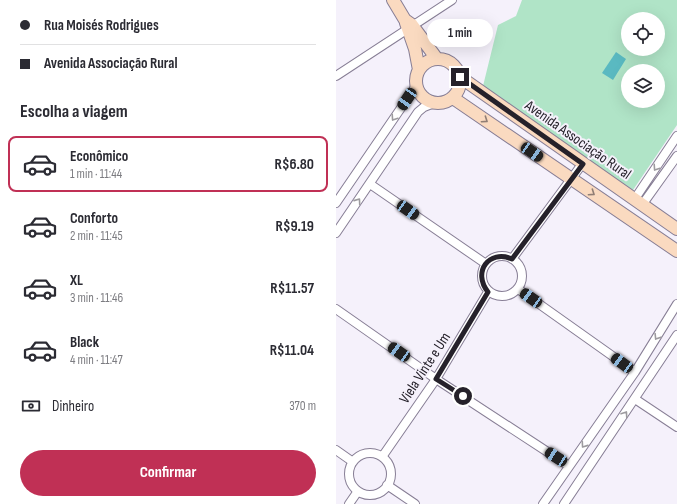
<!DOCTYPE html>
<html lang="pt">
<head>
<meta charset="utf-8">
<style>
	:root { --surface:#fff; --page:#f2f2f3; --text:#2b2b33; --muted:#7c7c81; --line:#e1e1e2; --accent:#c03055 }
	body { margin:0; font-family:"Sofia Sans Condensed",sans-serif; background:var(--page); color:var(--text); height:100vh; display:flex; flex-direction:column; font-size:15px; white-space:nowrap }
	* { box-sizing:border-box; margin:0 }
	p { font-size:13px; color:var(--muted) }
	.icon { flex:none; width:22px; height:22px; fill:none; stroke:currentColor; stroke-width:2; stroke-linecap:round; stroke-linejoin:round }
	.map { position:relative; flex:1; overflow:hidden }
	.side { display:flex; flex-direction:column; background:var(--surface); width:336px }
	.side>* { flex:none }
	.hud { display:grid; align-content:center; height:88px; padding:0 20px; background:var(--surface) }
	.tools { position:absolute; left:285px; top:12px; display:grid; gap:8px }
	.tools a { display:grid; place-items:center; width:44px; height:44px; border-radius:50%; background:var(--surface); box-shadow:0 4px 16px #0002; font-size:20px }
	.end { position:absolute; width:18px; height:18px; margin:-9px; border:5px solid #25212a; background:#fff; box-shadow:0 0 0 2px #fff }
	.from { border-radius:50% }
	.bubble { position:absolute; height:28px; border-radius:14px; background:var(--surface); box-shadow:0 4px 16px #0002; font-size:13px; font-weight:700; line-height:28px; text-align:center }
	.car { position:absolute; width:12px; height:24px; margin:-12px -6px; border-radius:5px; box-shadow:0 0 3px 1px #0007; background:linear-gradient(#222 24%,#8ab4d8 0 40%,#222 0 76%,#8ab4d8 0 86%,#222 0) }
	.hud b { display:flex; align-items:center; gap:14px; height:38px; font-size:15px }
	.hud b+b { border-top:1px solid var(--line) }
	.hud i { width:10px; height:10px; background:var(--text) }
	ul { padding:0; list-style:none }
	li { display:flex; align-items:center; gap:12px; height:56px; margin:0 8px 6px; padding:0 12px; border:2px solid transparent; border-radius:8px }
	li div { flex:1 }
	li b { display:block; font-size:15px }
	li em { font-style:normal; font-weight:700 }
	li.current { border-color:var(--accent) }
	li>.icon { width:36px; height:36px; stroke-width:1.5 }
	h2 { padding:0 20px; font-size:18px; line-height:48px }
	.pay { display:flex; align-items:center; gap:10px; height:44px; padding:0 20px; font-size:15px }
	.pay p { margin-inline-start:auto }
	.button { display:flex; gap:8px; margin-top:auto; padding:8px 20px }
	.button a { flex:1; height:46px; border-radius:24px; background:var(--accent); color:#fff; font-size:16px; font-weight:700; line-height:46px; text-align:center }
	main { display:flex; flex:1; min-height:0 }
	.map>svg:first-child { display:block }
	.green { fill:#b0e4c7; fill-rule:evenodd }
	.water { fill:#5ab9c1 }
	.lines { fill:none; stroke-linecap:round; stroke-linejoin:round }
	.street-casing { stroke:#877e95; stroke-width:10 }
	.secondary-casing { stroke:#877e95; stroke-width:14 }
	.street { stroke:#fff; stroke-width:8 }
	.secondary { stroke:#fadac0; stroke-width:12 }
	.oneway { stroke:#9d9b9f }
	.oneway2 { stroke:#907e75 }
	.route { stroke:#25212a; stroke-width:5 }
	.labels { text-anchor:middle; dominant-baseline:central; stroke-width:4; stroke-linejoin:round; paint-order:stroke }
	.street-label { font-size:15px; fill:#25212a; stroke:#f5f1fb }
</style>
</head>
<body>
<main>
<section class="side">
<div class="hud">
<b><i class="from"></i>Rua Moisés Rodrigues</b>
<b><i></i>Avenida Associação Rural</b>
</div>
<h2>Escolha a viagem</h2>
<ul>
<li class="current"><svg class="icon" aria-label="car" viewBox="0 0 24 24"><path d="M5 17H2v-5l4-1 3-4h7l3 4 3 1v5h-3M9 17h6M6 11h13"/><circle cx="7" cy="17" r="2"/><circle cx="17" cy="17" r="2"/></svg><div><b>Econômico</b><p>1 min · 11:44</p></div><em>R$6.80</em></li>
<li><svg class="icon" aria-label="car" viewBox="0 0 24 24"><path d="M5 17H2v-5l4-1 3-4h7l3 4 3 1v5h-3M9 17h6M6 11h13"/><circle cx="7" cy="17" r="2"/><circle cx="17" cy="17" r="2"/></svg><div><b>Conforto</b><p>2 min · 11:45</p></div><em>R$9.19</em></li>
<li><svg class="icon" aria-label="car" viewBox="0 0 24 24"><path d="M5 17H2v-5l4-1 3-4h7l3 4 3 1v5h-3M9 17h6M6 11h13"/><circle cx="7" cy="17" r="2"/><circle cx="17" cy="17" r="2"/></svg><div><b>XL</b><p>3 min · 11:46</p></div><em>R$11.57</em></li>
<li><svg class="icon" aria-label="car" viewBox="0 0 24 24"><path d="M5 17H2v-5l4-1 3-4h7l3 4 3 1v5h-3M9 17h6M6 11h13"/><circle cx="7" cy="17" r="2"/><circle cx="17" cy="17" r="2"/></svg><div><b>Black</b><p>4 min · 11:47</p></div><em>R$11.04</em></li>
</ul>
<div class="pay"><svg class="icon" aria-label="cash" viewBox="0 0 24 24"><path d="M3 7h18v10H3z"/><circle cx="12" cy="12" r="2"/></svg>Dinheiro<p>370 m</p></div>
<div class="button"><a>Confirmar</a></div>
</section>
<div class="map">
<svg width="341" height="504" viewBox="0 0 341 504">
	<rect width="100%" height="100%" fill="#f5f1fb"/>
	<!-- green -->
	<path class="green" d="M186,0H341V125L297,190L147,86L162,25L180,16ZM292,19H322V49H292ZM292,71H322V101H292Z"/>
	<!-- water -->
	<path class="water" d="M280,52L290,59L277,80L266,73Z"/>
	<g class="lines">
		<!-- street casing -->
		<g class="street-casing">
			<path id="street" d="M0,76L116,0
				M34,184L150,264
				M298,200L341,136
				M0,203L80,86
				M306,205L341,156
				M0,233L82,112L88,107L98,103
				M146 276a20 20 0 1 1 40 0a20 20 0 1 1-40 0Z
				M176,259L247,163
				M182,289L299,372
				M0,309L100,379L233,466
				M299,399L341,427
				M0,450L17,462
				M13 474a21 21 0 1 1 42 0a21 21 0 1 1-42 0Z
				M46,457L100,379L152,292
				M51,485L79,504
				M13,504L22,491
				M207,504L299,372L341,304
				M228,504L341,335"/>
		</g>
		<!-- secondary casing -->
		<g class="secondary-casing">
			<path id="secondary" d="M57,0L69,20L76,25L101,59
				M70,23L79,49L83,70
				M80 81a22 22 0 1 1 44 0a22 22 0 1 1-44 0Z
				M124,77L341,229
				M117,98L341,251"/>
		</g>
		<!-- street -->
		<use href="#street" class="street"/>
		<!-- secondary -->
		<use href="#secondary" class="secondary"/>
	</g>
	<!-- one-way arrows -->
	<defs><path id="oneway-chevron" d="M-2-3.5L2.5 0L-2 3.5" fill="none" stroke-width="1.6" stroke-linecap="round" stroke-linejoin="round"/></defs>
	<g class="oneway">
		<use href="#oneway-chevron" transform="translate(58 118) rotate(124)"/>
		<use href="#oneway-chevron" transform="translate(320 168) rotate(124)"/>
		<use href="#oneway-chevron" transform="translate(22 201) rotate(-55)"/>
		<use href="#oneway-chevron" transform="translate(321 337) rotate(122)"/>
		<use href="#oneway-chevron" transform="translate(289 414) rotate(-56)"/>
		<use href="#oneway-chevron" transform="translate(248 445) rotate(125)"/>
	</g>
	<g class="oneway2">
		<use href="#oneway-chevron" transform="translate(149 120) rotate(34)"/>
		<use href="#oneway-chevron" transform="translate(256 193) rotate(34)"/>
	</g>
	<g class="lines">
		<!-- route -->
		<path class="route" d="M124,77L247,164L176,259C153,249 136,272 152,292L100,379L127,396"/>
	</g>
	<g class="labels">
		<!-- street labels -->
		<g class="street-label">
			<text transform="translate(242 140) rotate(35)">Avenida Associação Rural</text>
			<text transform="translate(89 368) rotate(-57)">Viela Vinte e Um</text>
		</g>
	</g>
</svg>
<div class="tools">
<a><svg class="icon" aria-label="locate" viewBox="0 0 24 24"><circle cx="12" cy="12" r="6"/><path d="M12 2v4M12 18v4M2 12h4M18 12h4"/></svg></a>
<a><svg class="icon" aria-label="layers" viewBox="0 0 24 24"><path d="M12 4l9 5-9 5-9-5zM3 14l9 5 9-5"/></svg></a>
</div>
<i class="end from" style="left:127px;top:396px"></i>
<i class="end" style="left:124px;top:77px"></i>
<div class="bubble" style="left:91px;top:19px;width:66px">1 min</div>
<i class="car" style="left:71px;top:99px;rotate:214deg"></i>
<i class="car" style="left:196px;top:152px;rotate:124deg"></i>
<i class="car" style="left:72px;top:210px;rotate:125deg"></i>
<i class="car" style="left:195px;top:298px;rotate:305deg"></i>
<i class="car" style="left:63px;top:352px;rotate:305deg"></i>
<i class="car" style="left:286px;top:363px;rotate:306deg"></i>
<i class="car" style="left:220px;top:457px;rotate:303deg"></i>
</div>
</main>
</body>
</html>
